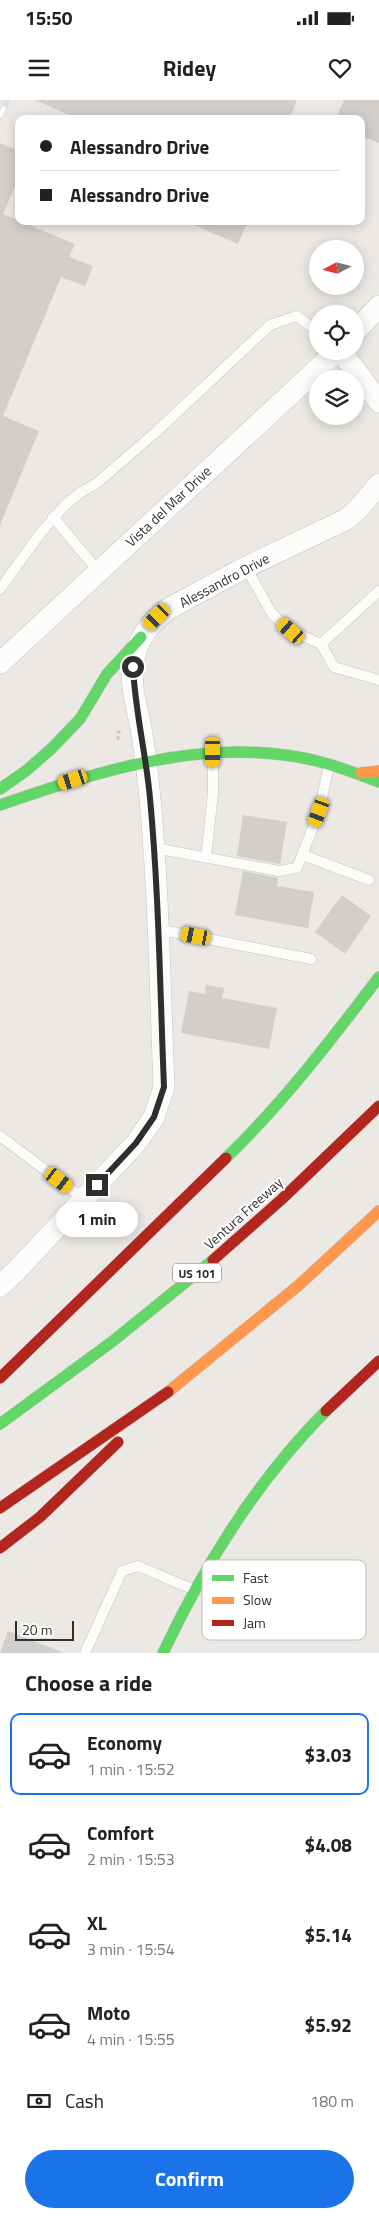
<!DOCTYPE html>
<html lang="en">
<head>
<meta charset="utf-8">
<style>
	:root { --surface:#fff; --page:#f2f2f2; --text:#222; --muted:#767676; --line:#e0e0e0; --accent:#1a73e8 }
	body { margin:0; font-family:"Titillium Web",sans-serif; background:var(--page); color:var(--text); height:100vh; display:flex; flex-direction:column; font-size:19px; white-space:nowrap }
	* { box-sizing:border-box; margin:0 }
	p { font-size:16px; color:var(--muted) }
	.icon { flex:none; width:28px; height:28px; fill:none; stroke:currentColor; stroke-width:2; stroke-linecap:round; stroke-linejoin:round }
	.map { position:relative; height:1553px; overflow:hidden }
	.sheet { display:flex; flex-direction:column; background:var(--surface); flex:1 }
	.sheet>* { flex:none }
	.banner { position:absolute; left:15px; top:15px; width:350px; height:110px; border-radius:10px; box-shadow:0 2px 12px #0003; display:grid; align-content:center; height:110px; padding:0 25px; background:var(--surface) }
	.needle { width:32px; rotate:263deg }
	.fabs { position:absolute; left:309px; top:140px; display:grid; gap:10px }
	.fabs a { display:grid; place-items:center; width:55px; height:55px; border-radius:50%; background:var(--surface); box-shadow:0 2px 12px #0003; font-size:25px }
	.scale { position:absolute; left:15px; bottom:12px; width:59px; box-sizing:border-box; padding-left:5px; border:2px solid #2e2e2e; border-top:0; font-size:14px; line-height:18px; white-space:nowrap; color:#2e2e2e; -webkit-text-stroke:4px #fff; paint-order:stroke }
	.end { position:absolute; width:22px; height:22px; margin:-11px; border:6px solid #2e2e2e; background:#fff; box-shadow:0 0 0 2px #fff }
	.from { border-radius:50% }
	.bubble { position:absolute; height:35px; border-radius:18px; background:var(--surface); box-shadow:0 2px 12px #0003; font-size:16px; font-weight:700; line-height:35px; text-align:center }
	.car { position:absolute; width:15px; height:30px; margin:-15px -8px; border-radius:6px; box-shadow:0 0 4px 1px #0007; background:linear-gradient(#f5c518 24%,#345 0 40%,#f5c518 0 76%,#345 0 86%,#f5c518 0) }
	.banner b { display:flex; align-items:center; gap:18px; height:48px; font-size:19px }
	.banner b+b { border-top:1px solid var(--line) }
	.banner i { width:12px; height:12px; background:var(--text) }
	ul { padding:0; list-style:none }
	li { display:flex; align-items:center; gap:15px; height:82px; margin:0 10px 8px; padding:0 15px; border:2px solid transparent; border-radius:10px }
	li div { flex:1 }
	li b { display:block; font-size:19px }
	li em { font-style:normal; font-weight:700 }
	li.on { border-color:var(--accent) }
	li>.icon { width:45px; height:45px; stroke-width:1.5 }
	h2 { padding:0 25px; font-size:22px; line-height:60px }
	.pay { display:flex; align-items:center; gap:12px; height:55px; padding:0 25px; font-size:19px }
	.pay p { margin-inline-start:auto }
	.button { display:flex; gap:10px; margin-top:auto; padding:10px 25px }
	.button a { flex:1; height:58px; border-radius:30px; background:var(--accent); color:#fff; font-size:20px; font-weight:700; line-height:58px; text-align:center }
	.status { display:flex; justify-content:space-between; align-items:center; height:35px; padding:0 25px; background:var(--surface); direction:ltr }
	.status svg { height:14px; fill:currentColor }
	header { display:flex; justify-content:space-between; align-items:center; height:65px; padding:0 25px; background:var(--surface); font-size:22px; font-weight:700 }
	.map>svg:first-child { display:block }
	.building { fill:#d1cecb }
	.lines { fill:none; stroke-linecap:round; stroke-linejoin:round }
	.lane-casing { stroke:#c5c4c5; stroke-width:11 }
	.street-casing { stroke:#c5c4c5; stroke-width:22 }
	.fast-casing { stroke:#c5c4c5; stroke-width:12 }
	.slow-casing { stroke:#c5c4c5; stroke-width:12 }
	.jam-casing { stroke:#c5c4c5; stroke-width:12 }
	.path { stroke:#c9c9c8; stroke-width:3; stroke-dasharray:4 2.5; stroke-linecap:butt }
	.lane { stroke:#fcfcfb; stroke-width:10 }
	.street { stroke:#fcfcfb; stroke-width:21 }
	.fast { stroke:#63d668; stroke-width:11 }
	.slow { stroke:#ff974d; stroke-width:11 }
	.jam { stroke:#b3261e; stroke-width:11 }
	.rail-casing { stroke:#dfdfe1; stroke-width:5.5 }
	.rail { stroke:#fff; stroke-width:4; stroke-dasharray:11; stroke-linecap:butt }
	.route { stroke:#2e2e2e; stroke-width:6 }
	.labels { text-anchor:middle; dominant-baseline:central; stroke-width:4; stroke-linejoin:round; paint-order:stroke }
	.shield { fill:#fff; stroke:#6d6d6d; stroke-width:1 }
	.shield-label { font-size:12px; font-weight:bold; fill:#2e2e2e }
	.street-label { font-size:14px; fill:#2e2e2e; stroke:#fff }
	.key { fill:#fff; stroke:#c0c0c0; stroke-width:1 }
	.key-label { font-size:14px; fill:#2e2e2e }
</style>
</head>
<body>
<div class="status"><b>15:50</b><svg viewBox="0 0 49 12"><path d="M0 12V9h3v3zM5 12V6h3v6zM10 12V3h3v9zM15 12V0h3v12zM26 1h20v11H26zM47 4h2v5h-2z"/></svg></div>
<header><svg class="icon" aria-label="menu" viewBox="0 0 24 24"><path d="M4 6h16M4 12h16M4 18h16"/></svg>Ridey<svg class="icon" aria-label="heart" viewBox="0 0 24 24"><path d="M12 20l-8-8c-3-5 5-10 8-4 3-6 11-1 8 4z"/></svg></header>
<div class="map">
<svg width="379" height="1553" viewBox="0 0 379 1553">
	<rect width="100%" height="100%" fill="#ece8e4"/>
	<!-- building -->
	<path class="building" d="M35,0H297L289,19H79Z
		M344,0H379V43L361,36V19H336Z
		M0,43L19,51V77L3,114L75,144L69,157L93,166L85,186L61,177L3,316L39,331L0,425Z
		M185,121H248L238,144Z
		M243,715L287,722L280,764L237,756Z
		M243,771L278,778L277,786L314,792L308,828L235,815Z
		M342,795L371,816L345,854L315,832Z
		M206,885L224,888L222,898L277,908L269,949L181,933L189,891L205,894Z
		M8,1531L62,1552V1553H0Z"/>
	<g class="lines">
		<!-- lane casing -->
		<g class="lane-casing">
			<path id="lane" d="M53,417L98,471
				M246,467L272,514L291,531L321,544L334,567L379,580
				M0,489L39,435L65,405L80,393L97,383L156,332L270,225L297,216L318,232
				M321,544L379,491
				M154,748L279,771L297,768L319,712L329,665
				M303,755L369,780
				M206,757L213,693V654
				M157,829L311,859
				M0,1036L84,1099
				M205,1475L258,1532
				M85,1553L122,1471L138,1466L192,1489"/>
		</g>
		<!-- street casing -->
		<g class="street-casing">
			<path id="street" d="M355,232L379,206
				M341,251L379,302
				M0,563L337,251
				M0,1186L18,1169L136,1043L154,1017L164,987C160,891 159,795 150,699C148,676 145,652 141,628C137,608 130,585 133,565C136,540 149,524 168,509L246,467L347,419L359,408L379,384"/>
		</g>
		<!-- fast casing -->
		<g class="fast-casing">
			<path id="fast" d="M0,689L27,670L51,649L80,619L107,574L141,537
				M0,705C91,674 187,642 285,655C318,659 348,670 379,682
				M226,1058C283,1003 331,940 379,877
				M0,1324L113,1241L213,1160
				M163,1553C205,1464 256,1381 326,1311"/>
		</g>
		<!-- slow casing -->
		<g class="slow-casing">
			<path id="slow" d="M361,673L379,671
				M168,1292L299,1185L379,1111"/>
		</g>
		<!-- jam casing -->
		<g class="jam-casing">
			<path id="jam" d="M213,1160L282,1099L379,1006
				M0,1278L226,1058
				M326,1311L379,1261
				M0,1408L168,1292
				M0,1448L40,1417L118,1342"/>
		</g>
		<!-- path -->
		<path class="path" d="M118,640V632H121"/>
		<!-- lane -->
		<use href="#lane" class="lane"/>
		<!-- street -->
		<use href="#street" class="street"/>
		<!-- fast -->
		<use href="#fast" class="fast"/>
		<!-- slow -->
		<use href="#slow" class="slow"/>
		<!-- jam -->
		<use href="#jam" class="jam"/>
		<!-- rail casing -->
		<g class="rail-casing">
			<path id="rail" d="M0,17L7,0"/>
		</g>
		<!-- rail -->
		<use href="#rail" class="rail"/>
	</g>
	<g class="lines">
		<!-- route -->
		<path class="route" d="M97,1085L136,1043L154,1017L164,987C160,891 159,794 150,698C146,654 135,611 133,567"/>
	</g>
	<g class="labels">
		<!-- shield labels -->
		<rect class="shield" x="173" y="1163.5" width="48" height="19" rx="4"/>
		<g class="shield-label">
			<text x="197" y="1173">US 101</text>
		</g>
		<!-- street labels -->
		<g class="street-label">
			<text transform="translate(168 406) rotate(-43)">Vista del Mar Drive</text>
			<text transform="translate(224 480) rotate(-28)">Alessandro Drive</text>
			<text transform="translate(243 1113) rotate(-42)">Ventura Freeway</text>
		</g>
	</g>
	<!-- legend -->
	<rect x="202" y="1460" width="164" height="80" rx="8" class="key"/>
	<rect x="212" y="1475" width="22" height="6" fill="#63d668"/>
	<rect x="212" y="1497" width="22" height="7" fill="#ff974d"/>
	<rect x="212" y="1520" width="22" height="6" fill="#b3261e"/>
	<g class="key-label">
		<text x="243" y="1483">Fast</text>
		<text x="243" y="1505">Slow</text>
		<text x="243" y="1528">Jam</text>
	</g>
</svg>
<div class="fabs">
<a><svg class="needle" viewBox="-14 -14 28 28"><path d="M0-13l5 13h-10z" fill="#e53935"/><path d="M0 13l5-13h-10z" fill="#767676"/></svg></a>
<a><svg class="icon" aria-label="locate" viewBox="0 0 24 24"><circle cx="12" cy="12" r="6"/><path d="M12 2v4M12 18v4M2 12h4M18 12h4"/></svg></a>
<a><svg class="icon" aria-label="layers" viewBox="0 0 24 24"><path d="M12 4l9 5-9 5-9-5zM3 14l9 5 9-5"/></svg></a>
</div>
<div class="scale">20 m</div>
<i class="end from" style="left:133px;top:567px"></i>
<i class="end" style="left:97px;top:1085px"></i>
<div class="bubble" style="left:56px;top:1102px;width:82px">1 min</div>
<i class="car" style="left:157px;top:517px;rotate:224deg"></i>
<i class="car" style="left:291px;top:531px;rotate:311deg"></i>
<i class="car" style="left:213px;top:652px;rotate:180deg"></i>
<i class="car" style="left:73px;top:680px;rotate:252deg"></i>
<i class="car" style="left:319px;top:712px;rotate:200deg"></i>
<i class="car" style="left:196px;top:836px;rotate:281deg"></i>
<i class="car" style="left:59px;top:1080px;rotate:128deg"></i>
<div class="banner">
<b><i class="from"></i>Alessandro Drive</b>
<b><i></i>Alessandro Drive</b>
</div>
</div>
<section class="sheet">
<h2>Choose a ride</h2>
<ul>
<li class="on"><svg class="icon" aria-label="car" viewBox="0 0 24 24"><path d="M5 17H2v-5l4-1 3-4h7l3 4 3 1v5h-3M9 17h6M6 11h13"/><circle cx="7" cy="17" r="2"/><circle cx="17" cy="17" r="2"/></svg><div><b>Economy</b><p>1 min · 15:52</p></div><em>$3.03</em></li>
<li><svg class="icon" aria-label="car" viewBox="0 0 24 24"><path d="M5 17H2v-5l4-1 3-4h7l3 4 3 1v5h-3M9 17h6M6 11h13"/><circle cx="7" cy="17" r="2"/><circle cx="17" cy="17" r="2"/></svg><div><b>Comfort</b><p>2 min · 15:53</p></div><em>$4.08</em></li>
<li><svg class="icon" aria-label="car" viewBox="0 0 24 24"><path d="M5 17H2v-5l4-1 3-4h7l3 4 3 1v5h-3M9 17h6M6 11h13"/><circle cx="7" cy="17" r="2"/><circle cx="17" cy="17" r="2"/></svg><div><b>XL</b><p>3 min · 15:54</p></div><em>$5.14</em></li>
<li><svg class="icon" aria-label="car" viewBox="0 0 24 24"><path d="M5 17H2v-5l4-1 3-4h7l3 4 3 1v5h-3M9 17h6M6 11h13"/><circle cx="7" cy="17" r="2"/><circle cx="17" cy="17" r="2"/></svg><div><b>Moto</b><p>4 min · 15:55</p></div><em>$5.92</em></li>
</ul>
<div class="pay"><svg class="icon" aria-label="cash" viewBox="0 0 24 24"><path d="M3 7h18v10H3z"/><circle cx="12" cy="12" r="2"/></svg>Cash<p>180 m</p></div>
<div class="button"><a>Confirm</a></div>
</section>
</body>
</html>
